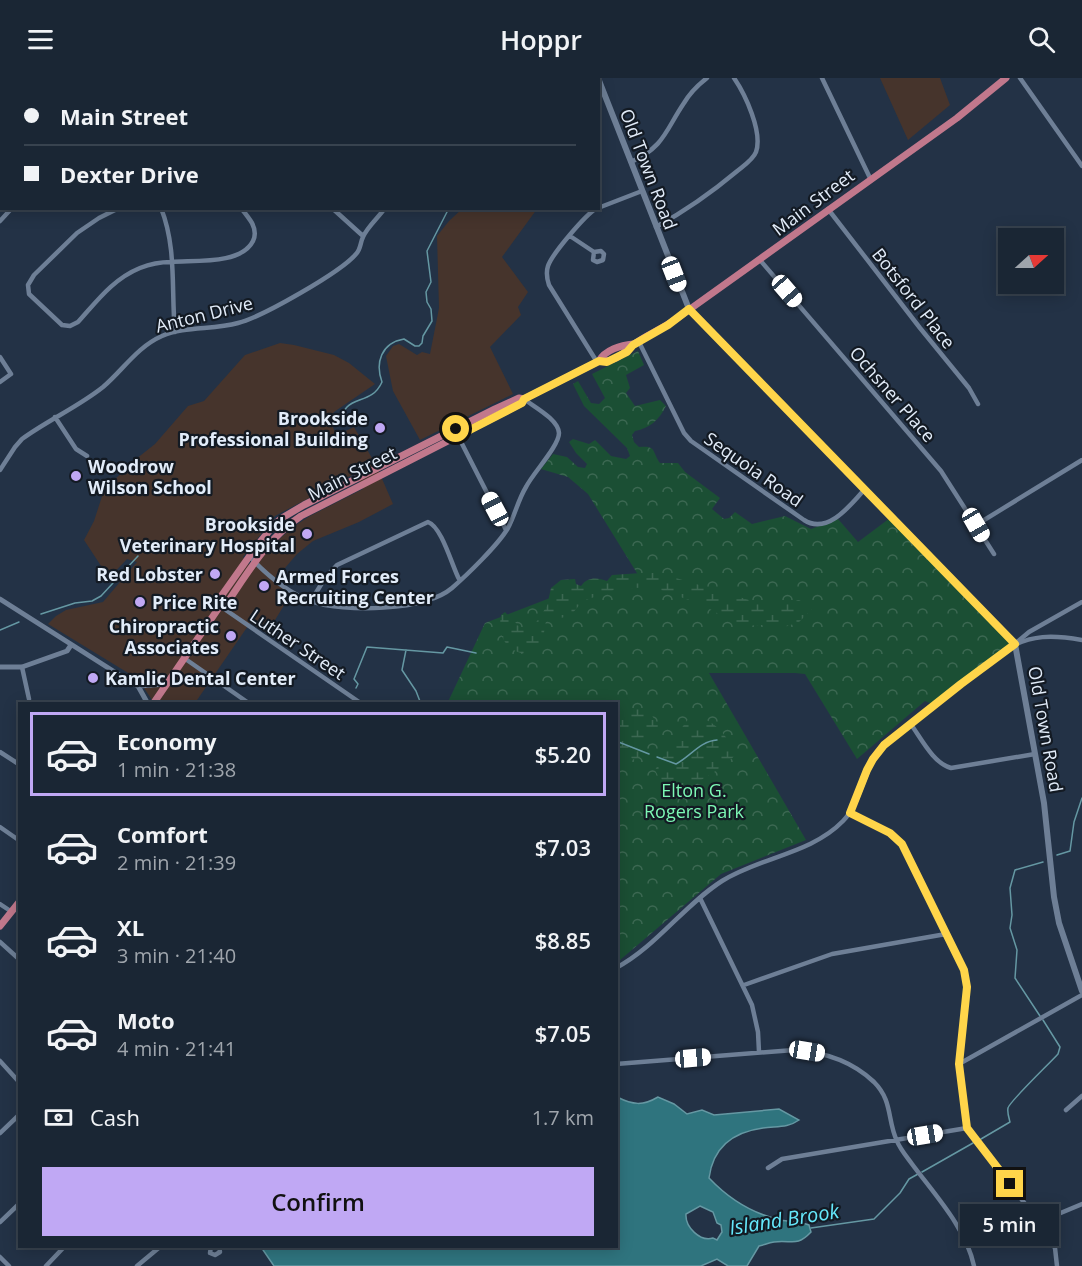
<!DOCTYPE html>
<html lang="en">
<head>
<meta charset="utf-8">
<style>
	:root { --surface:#1a2634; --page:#232e3c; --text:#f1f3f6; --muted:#9fa5ac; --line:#38434f; --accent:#c0a8f4 }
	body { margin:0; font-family:"Open Sans",sans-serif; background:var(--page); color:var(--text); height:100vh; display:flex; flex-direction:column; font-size:22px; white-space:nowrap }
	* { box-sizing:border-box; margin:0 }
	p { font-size:20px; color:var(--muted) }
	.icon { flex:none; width:33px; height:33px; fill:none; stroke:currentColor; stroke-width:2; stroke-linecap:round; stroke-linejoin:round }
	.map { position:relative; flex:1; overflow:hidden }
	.drawer { position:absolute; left:18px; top:624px; width:600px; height:546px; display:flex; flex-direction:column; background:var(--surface); border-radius:0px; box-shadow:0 3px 15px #0003,0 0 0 2px var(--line) }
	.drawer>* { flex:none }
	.banner { position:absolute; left:0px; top:0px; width:600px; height:132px; box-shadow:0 3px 15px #0003,0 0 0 2px var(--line); display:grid; align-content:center; height:132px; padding:0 24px; background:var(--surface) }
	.needle { width:39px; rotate:69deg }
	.controls { position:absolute; left:998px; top:150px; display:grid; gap:12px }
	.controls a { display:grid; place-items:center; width:66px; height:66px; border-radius:0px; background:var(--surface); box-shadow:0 3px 15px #0003,0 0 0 2px var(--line); font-size:30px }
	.end { position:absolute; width:27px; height:27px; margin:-14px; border:8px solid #ffd54a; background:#111; box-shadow:0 0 0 3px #111 }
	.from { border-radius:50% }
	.bubble { position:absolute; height:42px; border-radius:0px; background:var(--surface); box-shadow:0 3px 15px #0003,0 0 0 2px var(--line); font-size:20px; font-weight:600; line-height:42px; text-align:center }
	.car { position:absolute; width:18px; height:36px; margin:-18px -9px; border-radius:8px; box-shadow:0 0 4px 2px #0007; background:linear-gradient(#fff 24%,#345 0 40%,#fff 0 76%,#345 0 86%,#fff 0) }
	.banner b { display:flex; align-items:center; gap:21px; height:57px; font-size:22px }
	.banner b+b { border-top:2px solid var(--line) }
	.banner i { width:15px; height:15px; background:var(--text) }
	ul { padding:10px 0 0; list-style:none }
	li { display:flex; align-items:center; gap:18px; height:84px; margin:0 12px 9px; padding:0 12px; border:3px solid transparent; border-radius:0px }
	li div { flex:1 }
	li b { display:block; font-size:22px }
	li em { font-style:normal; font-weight:600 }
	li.selected { border-color:var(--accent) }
	li>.icon { width:54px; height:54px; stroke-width:1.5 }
	.pay { display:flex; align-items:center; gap:15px; height:66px; padding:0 24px; font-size:22px }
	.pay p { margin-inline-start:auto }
	.button { display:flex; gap:12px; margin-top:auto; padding:12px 24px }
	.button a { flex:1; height:69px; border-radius:0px; background:var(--accent); color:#111; font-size:24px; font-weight:600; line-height:69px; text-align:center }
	header { display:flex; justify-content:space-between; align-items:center; height:78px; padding:0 24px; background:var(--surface); font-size:27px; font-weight:600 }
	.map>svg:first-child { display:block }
	.commercial { fill:#46342c; fill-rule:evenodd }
	.forest { fill:url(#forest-crowns) }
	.wetland { fill:url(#wetland-marsh) }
	.water { fill:#2f747e; stroke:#6598a3; stroke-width:1.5; fill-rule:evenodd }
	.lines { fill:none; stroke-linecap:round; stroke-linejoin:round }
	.stream { stroke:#6598a3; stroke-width:1.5 }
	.minor { stroke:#6e7f96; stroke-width:4.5 }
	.tertiary { stroke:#6e7f96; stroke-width:5 }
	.secondary { stroke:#6e7f96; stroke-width:6 }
	.primary { stroke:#c1788c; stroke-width:7 }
	.route { stroke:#ffd54a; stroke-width:8 }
	.poi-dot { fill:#c0a8f4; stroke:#131a23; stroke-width:2 }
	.labels { text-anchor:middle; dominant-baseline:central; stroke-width:4.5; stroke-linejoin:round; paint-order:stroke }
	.street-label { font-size:18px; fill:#e2ecf9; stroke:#131a23 }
	.poi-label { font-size:18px; font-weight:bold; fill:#e2ecf9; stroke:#131a23; text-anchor:end }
	.park-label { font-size:18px; fill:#7df8b5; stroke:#131a23 }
	.water-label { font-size:20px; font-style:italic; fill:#65e8fb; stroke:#131a23 }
</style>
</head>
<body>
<header><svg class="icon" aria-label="menu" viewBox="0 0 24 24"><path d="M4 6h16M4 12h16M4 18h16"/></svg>Hoppr<svg class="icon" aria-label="search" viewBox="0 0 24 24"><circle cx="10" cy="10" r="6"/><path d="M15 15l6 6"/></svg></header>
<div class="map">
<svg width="1082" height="1188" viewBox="0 0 1082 1188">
	<defs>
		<pattern id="forest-crowns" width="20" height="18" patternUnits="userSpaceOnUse" patternTransform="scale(1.5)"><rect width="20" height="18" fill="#1b4f34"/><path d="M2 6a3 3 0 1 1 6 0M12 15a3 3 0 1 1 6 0" fill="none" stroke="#3c6852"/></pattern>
		<pattern id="wetland-marsh" width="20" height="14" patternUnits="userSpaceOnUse" patternTransform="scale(1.5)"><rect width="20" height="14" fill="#1b4f34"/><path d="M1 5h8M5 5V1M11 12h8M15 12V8" fill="none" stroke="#3c6852"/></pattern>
	</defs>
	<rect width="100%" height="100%" fill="#233246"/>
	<!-- commercial -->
	<path class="commercial" d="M880,0H940L950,27L908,62Z
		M463,130L537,131L502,179L528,214L518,229L521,237L490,269L513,316L420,362L393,313L386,278L393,268L399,266L417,277L422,274L430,276L439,230L437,158L449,143Z
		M280,265L294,267L334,277L349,285L375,306L334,334L330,339V344L337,357L354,349L376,387L393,426L359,444L313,463L297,476L273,504L291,516L267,555L250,545L195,625H154L138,601L48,546L56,538L66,532L103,524L137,484L127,481L109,500L84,462L94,443L105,409L127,391L131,385L155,366L188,328L204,323L245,277ZM356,395L363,411L310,438L293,449L267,472L253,492L243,479L275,438Z"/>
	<!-- forest -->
	<path class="forest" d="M638,273L644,287L626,297L630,310L626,315L635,328L660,322L666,328C659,342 650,350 635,353L632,357L634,364L639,369C657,367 652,374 660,385H678L685,394L720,420L712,431L724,441L729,440L735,434L752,446L785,438L811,451L838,441L858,464L890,440L1013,565L976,591L932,626L925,623L857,681L805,596L795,595H709L806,762L721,796L620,882L616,880V626H447L485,545L563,515L640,500L588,416L568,399L541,391L553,376L567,379L578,389L585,390L587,386L576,375L569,364L573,361L589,366L595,362L611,378L626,381L630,378L627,370L584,328L573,306L578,303L591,325L599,326L605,320L592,296Z"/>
	<!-- wetland -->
	<path class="wetland" d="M656,494L749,522L774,525L799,522L813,530L799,544L782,550L762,547L739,548L703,527L652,509L617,511L583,523L570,538L546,543L543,560L532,577C508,575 497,561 501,537L505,534L522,551L533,549L547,528L551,510L561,502L575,501L576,506L581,508C587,499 597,499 607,503L612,497Z
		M633,630L649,632L658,648L637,683L617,673V634Z
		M690,639C715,639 725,657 737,676C717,693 673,730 655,692L677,656Z"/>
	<!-- water -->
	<path class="water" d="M617,1019C633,1027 643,1028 658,1019L674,1026L687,1036L702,1032L714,1037L779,1031L799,1042C788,1050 776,1048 763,1050C733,1054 713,1069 709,1100C728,1120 753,1136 781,1142C790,1144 800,1144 809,1147L811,1154C796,1170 791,1161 774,1164C768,1165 764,1167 759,1168L747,1188H728L717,1181L701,1188H274L261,1169L616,1168ZM700,1128L713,1134L717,1145L721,1147L722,1154L717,1162L713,1160C700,1164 685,1149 686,1136Z"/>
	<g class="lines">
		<!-- stream -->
		<path class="stream" d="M333,348C338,342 343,334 347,329C356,319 373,324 382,304C375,285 381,265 404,261L415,268H419L422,265L423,258L432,243L431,231L427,224L426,214L431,204L427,173L448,132L451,130
			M41,536L75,525L92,523L101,518L138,478
			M0,552L19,544
			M406,572L402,592L416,613L421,626
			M356,610L358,606L354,601L367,569L443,575L447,569L476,575
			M616,663L649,676
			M657,679L676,686C690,679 700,663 717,662
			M1057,777L1070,773L1074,744L1082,720
			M1040,938L1015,900L1017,872L1010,850L1012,837L1010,810L1015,792L1043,784
			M981,1061L1010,1044C1009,1040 1007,1034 1008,1030C1009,1024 1050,985 1058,976L1060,969L1043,942
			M922,1094L973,1065
			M811,1150L874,1141L900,1115L909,1101L918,1096"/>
		<!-- minor -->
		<path class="minor" d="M81,0V2
			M176,0L177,2
			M516,0L517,2
			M822,0L870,100
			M1020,0L1082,88
			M103,2L107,0
			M303,2L307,0
			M484,2L485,0
			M0,47L2,46
			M631,84C665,68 665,53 684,25C690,15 698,7 707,0
			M119,130L99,140L77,155L34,197L28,207L29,216L62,247L70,248L78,244C97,223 113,201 140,190C150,186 161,184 171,184C194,182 241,187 253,163C256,157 255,151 252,145C249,140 245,135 241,130
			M161,130C177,170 171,213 175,254
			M332,130L363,158
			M597,130C586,136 552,176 548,188C546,194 547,201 549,207L597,284
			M598,130L642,113
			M828,131L920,250L969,310L978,326
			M0,143L12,130
			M656,149C685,133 711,115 736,94C743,88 753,82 756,74C763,54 745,16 734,0
			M570,158L594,174L601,173L604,176L603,182L597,184L593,182L594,174
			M760,182L941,393L994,476
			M639,264L684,355L691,363L804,442C827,457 850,428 864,412
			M0,279L11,296L0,304
			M55,339L76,371L87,378
			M457,356L506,452
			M0,392L15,369L22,361C48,342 78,329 103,309C123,292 137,269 162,258C185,248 213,252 238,245C262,239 341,194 356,176C361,171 360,165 363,159C367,149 379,139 385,130
			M976,447L1082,382
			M249,478C265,495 288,515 311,523C344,535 425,533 452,510C467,497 498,467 508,450C515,437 518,422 526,409C533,395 559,368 559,355C558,341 534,329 524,321
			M311,523L325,500L337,487L428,444C442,449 452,488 459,501
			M220,528L362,626
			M1017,564L1029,554L1082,524
			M184,580L250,626
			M22,589L29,621
			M910,645C921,660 933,685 951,690L1035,676
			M0,674L20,687
			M851,735L890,755L902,766L964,893L967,909L959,986L967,1050L1039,1144L1055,1170L1057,1188
			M0,749L20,763
			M700,820L752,927L758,954L759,974
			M0,826L12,834
			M0,864L20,882
			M616,890C657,868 683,828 722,803C760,779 811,776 843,743C862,724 863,690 884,667L1006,572C1030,556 1054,557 1082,562
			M744,907L832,876L946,856
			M0,983L20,1005
			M616,986L794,972C824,974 852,983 874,1004C893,1023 887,1042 897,1063C900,1071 907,1079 912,1086C935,1117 966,1150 974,1188
			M959,986L1082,917
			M1066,1032L1082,1018
			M0,1055L20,1036
			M768,1090L782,1081L967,1050
			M0,1144L20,1125
			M1039,1144L1082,1126
			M211,1168L210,1175L215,1177L220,1174L219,1168
			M0,1179L9,1188
			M46,1188L65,1168
			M137,1188L161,1168"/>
		<!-- tertiary -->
		<path class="tertiary" d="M0,521L132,605L138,608L166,606
			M0,589H22L67,573L71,567
			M138,608L148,626"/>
		<!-- secondary -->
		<path class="secondary" d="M598,0L689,231L1015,566L1044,725L1054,819L1059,845L1082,913"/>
		<!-- primary -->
		<path class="primary" d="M599,283C615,285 622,276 633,267C644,258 666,249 679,239L957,40L1006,0
			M220,528L229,522C250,491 269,459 301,438L499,337L522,325L524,321L599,283C605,272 621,267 633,266
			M153,626L220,528L222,517L256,469L274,447L282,440L304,427L495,331L519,320L524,321
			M0,848L20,823"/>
	</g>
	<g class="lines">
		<!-- route -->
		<path class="route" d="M456,351L458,358L522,325L524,321L599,283L607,284L627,274L633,267L668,247L689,231L1015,566L961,606L884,667L873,681L867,692L850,735L890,755L902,766L964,892L967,909L959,986L967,1050L1010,1106"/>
	</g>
	<!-- markers -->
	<g class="poi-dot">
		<circle cx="380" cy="350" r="6"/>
		<circle cx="76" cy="398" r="6"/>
		<circle cx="307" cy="456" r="6"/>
		<circle cx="215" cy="496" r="6"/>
		<circle cx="264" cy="508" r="6"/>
		<circle cx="140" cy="524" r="6"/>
		<circle cx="231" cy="558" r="6"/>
		<circle cx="93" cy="600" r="6"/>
	</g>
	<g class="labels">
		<!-- street labels -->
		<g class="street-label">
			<text transform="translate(649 91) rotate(69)">Old Town Road</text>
			<text transform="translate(813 124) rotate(-37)">Main Street</text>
			<text transform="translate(914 220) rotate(52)">Botsford Place</text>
			<text transform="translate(204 236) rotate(-14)">Anton Drive</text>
			<text transform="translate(893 316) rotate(49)">Ochsner Place</text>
			<text transform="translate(754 391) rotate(35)">Sequoia Road</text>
			<text transform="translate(352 395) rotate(-27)">Main Street</text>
			<text transform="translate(298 566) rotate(34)">Luther Street</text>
			<text transform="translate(1046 651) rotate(80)">Old Town Road</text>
		</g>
		<!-- poi labels -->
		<g class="poi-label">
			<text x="368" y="340">Brookside<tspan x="368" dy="21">Professional Building</tspan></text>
			<text x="88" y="388" text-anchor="start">Woodrow<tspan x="88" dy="21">Wilson School</tspan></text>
			<text x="295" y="446">Brookside<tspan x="295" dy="21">Veterinary Hospital</tspan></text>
			<text x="203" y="496">Red Lobster</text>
			<text x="276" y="498" text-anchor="start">Armed Forces<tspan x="276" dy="21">Recruiting Center</tspan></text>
			<text x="152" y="524" text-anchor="start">Price Rite</text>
			<text x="219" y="548">Chiropractic<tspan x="219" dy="21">Associates</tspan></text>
			<text x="105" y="600" text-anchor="start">Kamlic Dental Center</text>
		</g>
		<!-- park labels -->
		<g class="park-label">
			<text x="694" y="712">Elton G.<tspan x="694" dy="21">Rogers Park</tspan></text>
		</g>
		<!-- water labels -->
		<g class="water-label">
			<text transform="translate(784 1141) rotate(-9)">Island Brook</text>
		</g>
	</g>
</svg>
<div class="controls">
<a><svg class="needle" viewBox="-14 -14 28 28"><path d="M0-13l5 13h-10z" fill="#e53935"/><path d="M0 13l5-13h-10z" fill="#9fa5ac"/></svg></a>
</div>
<i class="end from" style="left:456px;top:351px"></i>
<i class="end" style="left:1010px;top:1106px"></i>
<div class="bubble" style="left:960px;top:1126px;width:99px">5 min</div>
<i class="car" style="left:674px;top:196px;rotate:159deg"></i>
<i class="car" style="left:787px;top:213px;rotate:139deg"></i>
<i class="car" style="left:495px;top:431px;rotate:332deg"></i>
<i class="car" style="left:976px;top:447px;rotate:150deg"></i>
<i class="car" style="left:807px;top:973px;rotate:99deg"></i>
<i class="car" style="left:693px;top:980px;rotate:85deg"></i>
<i class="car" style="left:925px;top:1057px;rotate:80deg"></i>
<div class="banner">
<b><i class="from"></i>Main Street</b>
<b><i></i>Dexter Drive</b>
</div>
<section class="drawer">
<ul>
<li class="selected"><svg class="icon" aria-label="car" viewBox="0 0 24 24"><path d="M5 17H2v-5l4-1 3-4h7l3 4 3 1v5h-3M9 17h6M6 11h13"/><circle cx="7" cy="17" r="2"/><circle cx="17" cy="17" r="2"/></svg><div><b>Economy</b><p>1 min · 21:38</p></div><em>$5.20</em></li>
<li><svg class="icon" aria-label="car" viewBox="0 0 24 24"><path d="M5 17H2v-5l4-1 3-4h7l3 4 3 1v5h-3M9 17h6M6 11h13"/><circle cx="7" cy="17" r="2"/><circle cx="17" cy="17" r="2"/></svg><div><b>Comfort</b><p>2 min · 21:39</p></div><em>$7.03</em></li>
<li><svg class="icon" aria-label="car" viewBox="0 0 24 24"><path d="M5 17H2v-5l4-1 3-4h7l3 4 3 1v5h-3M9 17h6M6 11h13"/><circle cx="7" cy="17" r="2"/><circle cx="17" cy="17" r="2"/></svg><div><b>XL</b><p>3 min · 21:40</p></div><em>$8.85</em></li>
<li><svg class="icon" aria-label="car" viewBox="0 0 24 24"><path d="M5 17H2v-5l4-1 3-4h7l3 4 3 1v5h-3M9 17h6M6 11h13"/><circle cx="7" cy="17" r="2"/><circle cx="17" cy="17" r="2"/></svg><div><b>Moto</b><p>4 min · 21:41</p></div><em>$7.05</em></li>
</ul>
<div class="pay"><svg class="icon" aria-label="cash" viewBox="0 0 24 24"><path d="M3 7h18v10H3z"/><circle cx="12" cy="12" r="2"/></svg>Cash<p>1.7 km</p></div>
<div class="button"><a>Confirm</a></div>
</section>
</div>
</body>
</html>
